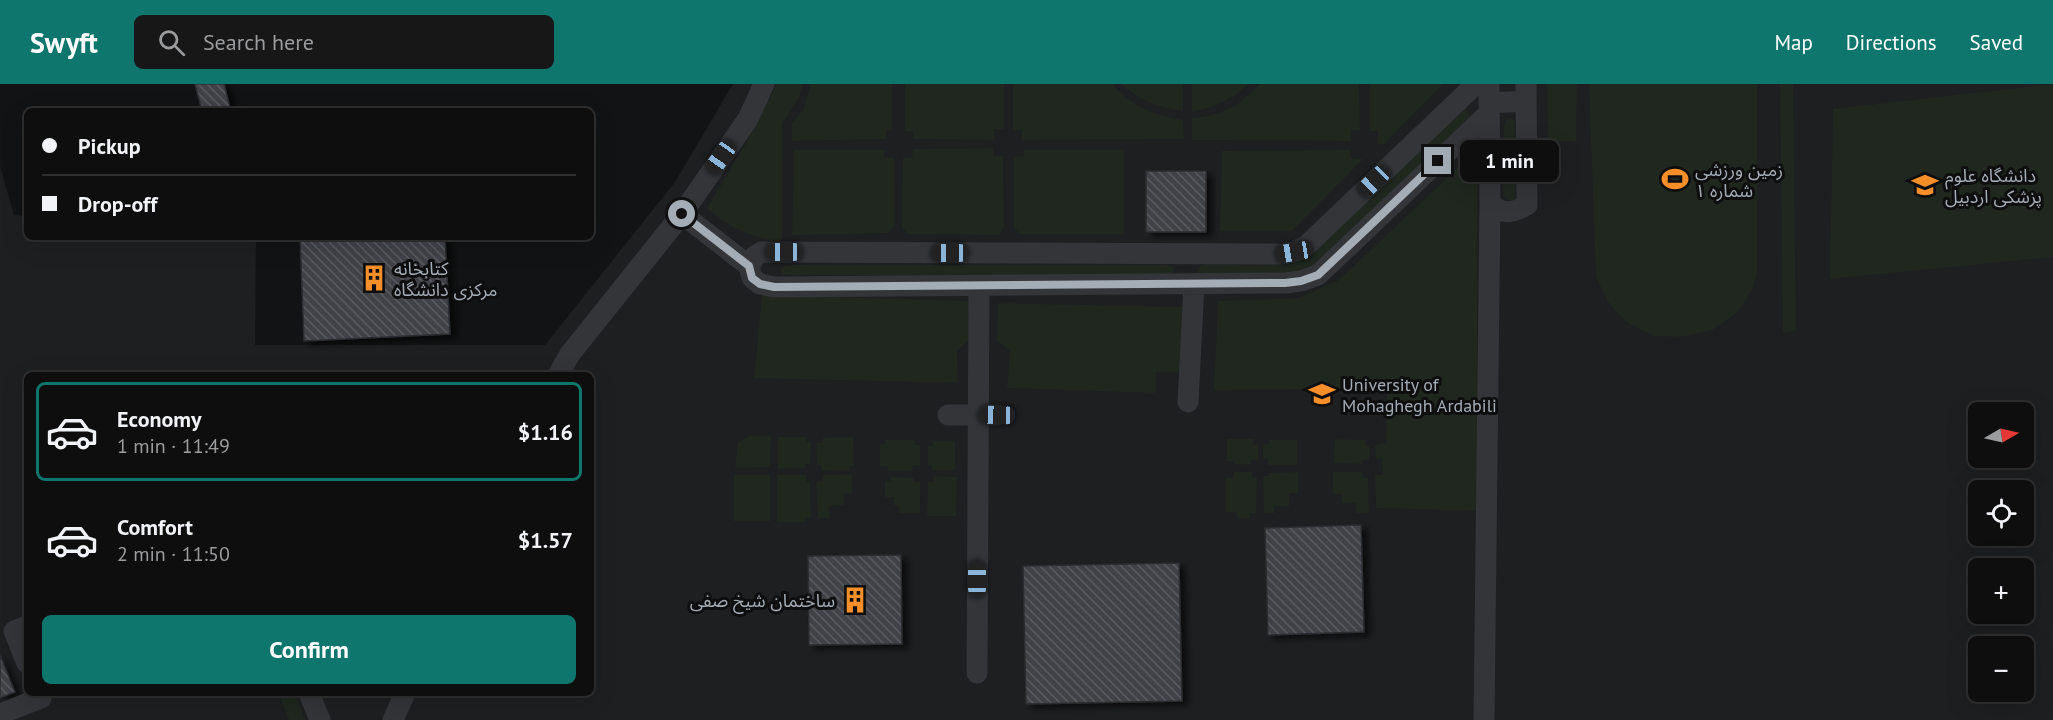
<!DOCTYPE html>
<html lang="en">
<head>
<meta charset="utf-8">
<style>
	:root { --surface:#0e0e0f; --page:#171718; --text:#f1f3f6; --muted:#9b9c9e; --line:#2e2e2f; --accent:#0f766e }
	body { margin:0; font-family:"PT Sans","Noto Sans Arabic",sans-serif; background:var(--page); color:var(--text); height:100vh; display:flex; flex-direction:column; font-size:22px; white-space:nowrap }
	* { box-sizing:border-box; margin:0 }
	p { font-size:20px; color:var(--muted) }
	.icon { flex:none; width:33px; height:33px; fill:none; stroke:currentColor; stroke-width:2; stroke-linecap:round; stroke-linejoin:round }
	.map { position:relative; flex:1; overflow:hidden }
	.panel { position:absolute; left:24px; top:288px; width:570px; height:324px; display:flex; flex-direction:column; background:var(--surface); border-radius:9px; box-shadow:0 6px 24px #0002,0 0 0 2px var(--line) }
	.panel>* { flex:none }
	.hud { position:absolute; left:24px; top:24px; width:570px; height:132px; border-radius:9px; box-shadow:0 6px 24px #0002,0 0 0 2px var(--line); display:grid; align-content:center; height:132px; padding:0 18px; background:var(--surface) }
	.needle { width:39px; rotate:81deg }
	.controls { position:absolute; left:1968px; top:318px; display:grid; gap:12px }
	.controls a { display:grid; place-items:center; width:66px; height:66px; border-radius:9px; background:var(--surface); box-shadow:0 6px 24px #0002,0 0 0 2px var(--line); font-size:30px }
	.end { position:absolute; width:27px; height:27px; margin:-14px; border:8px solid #a4acb5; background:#111; box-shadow:0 0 0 3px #111 }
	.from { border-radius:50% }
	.bubble { position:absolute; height:42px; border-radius:9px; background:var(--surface); box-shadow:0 6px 24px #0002,0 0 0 2px var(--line); font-size:20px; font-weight:700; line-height:42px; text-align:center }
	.car { position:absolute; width:18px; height:36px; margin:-18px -9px; border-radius:8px; box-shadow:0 0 4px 2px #0007; background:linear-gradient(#222 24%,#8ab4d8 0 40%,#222 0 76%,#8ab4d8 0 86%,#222 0) }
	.hud b { display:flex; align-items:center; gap:21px; height:57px; font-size:22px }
	.hud b+b { border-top:2px solid var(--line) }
	.hud i { width:15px; height:15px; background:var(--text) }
	ul { padding:10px 0 0; list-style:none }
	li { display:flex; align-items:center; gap:18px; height:99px; margin:0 12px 9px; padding:0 6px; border:3px solid transparent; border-radius:9px }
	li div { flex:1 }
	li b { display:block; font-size:22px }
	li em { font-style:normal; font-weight:700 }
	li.on { border-color:var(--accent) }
	li>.icon { width:54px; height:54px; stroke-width:1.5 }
	.button { display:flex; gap:12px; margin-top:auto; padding:12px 18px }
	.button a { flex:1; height:69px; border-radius:9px; background:var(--accent); color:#fff; font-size:24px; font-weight:700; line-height:69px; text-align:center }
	header { display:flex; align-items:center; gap:36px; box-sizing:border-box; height:84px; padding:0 30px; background:var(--accent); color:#fff }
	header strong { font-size:28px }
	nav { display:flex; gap:33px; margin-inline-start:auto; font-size:21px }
	.search { width:420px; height:54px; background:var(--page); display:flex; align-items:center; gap:15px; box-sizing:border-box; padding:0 21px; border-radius:9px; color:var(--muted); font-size:22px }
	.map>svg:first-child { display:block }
	.built { fill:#1e1f21; fill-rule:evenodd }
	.green { fill:#1f271f }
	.building { fill:url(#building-back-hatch); stroke:#2c2d30; stroke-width:1.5; filter:url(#shadow) }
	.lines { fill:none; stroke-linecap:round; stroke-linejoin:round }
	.minor { stroke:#333539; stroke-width:21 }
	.route { stroke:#a4acb5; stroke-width:8 }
	.labels { text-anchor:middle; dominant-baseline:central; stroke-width:6; stroke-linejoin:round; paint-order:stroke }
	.poi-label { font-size:18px; fill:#a4acb5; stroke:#0e0e0f; text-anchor:start }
</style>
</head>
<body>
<header>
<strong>Swyft</strong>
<div class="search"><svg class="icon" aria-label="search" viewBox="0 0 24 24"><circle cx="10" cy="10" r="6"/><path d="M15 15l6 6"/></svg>Search here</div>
<nav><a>Map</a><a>Directions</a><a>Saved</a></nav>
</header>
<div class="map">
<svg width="2053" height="636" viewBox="0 0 2053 636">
	<defs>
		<pattern id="building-back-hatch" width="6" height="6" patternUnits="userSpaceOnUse" patternTransform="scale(1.5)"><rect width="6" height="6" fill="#414347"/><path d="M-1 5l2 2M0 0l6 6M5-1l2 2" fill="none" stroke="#595b5f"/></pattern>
		<filter id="shadow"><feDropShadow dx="6" dy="4" stdDeviation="3" flood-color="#0009"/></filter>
	</defs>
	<rect width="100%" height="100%" fill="#121314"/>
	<!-- built -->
	<path class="built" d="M733,0H2053V636H0V82L14,131L27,132V153H256L255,261H545L675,98ZM27,291H591V609H27ZM1978,328H2024V374H1978ZM1978,406H2024V452H1978ZM1978,484H2024V530H1978ZM1978,562H2024V608H1978Z"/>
	<!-- green -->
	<path class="green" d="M777,0H803L799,13L783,39L782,159C752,152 730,145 707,124L749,54Z
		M811,0H892V46H886V55L792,57V39L803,26Z
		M905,0H1004V45H994V56L913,55V48L905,47Z
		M1013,0H1113C1130,23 1156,31 1183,36L1184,55L1022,56V46H1013Z
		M1121,0H1183V27C1156,23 1142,17 1121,0Z
		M1192,0H1249C1228,17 1219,22 1192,28Z
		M1260,0H1359L1360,46H1351V57L1192,56V34C1221,32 1241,21 1260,0Z
		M1370,0H1443L1383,61L1378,60V47H1370Z
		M1547,0H1577L1576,57H1548Z
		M1589,0H1757V190L1752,206L1738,228L1712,246L1680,253L1653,252L1626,238L1608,218L1596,193Z
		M1780,0H1793L1796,247L1783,249Z
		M2053,0V173L1830,195L1833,25Z
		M1461,26H1468L1470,33L1320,180L1289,192H1202L1198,188L1200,182L1206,180C1241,180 1277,186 1310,173Z
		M1510,34L1515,37V115L1509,117L1503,111L1504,42L1506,37Z
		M1477,63V427L1376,424L1375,391H1383L1382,374L1376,375L1375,361L1386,359L1387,305L1214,306L1218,217L1299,214L1339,196L1446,95Z
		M993,64L994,72H1003L1004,144L999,151L908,150L902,143L903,74H912L913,65Z
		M794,66H885L884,73L894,74L895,141L889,149L792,151Z
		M1024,66H1124V150H1020L1014,144V73L1024,72Z
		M1350,66V74L1363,75L1292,147H1220L1222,67Z
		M792,181H1168L1174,184L1172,191L1166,192L784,191L780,187L785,182Z
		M762,211L971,217V254L957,267L958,299L754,294Z
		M998,219L1185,223L1183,289L1156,288V309L1007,304L1010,266L997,257Z
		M751,351L771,352L770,383L735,384L738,358Z
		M778,353H806V358H811L810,380H805V384L778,385Z
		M853,353L854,382H849V386L822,387L821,381H817L816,359L823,358V354Z
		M1227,355H1254L1253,361L1258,360V376H1251V381L1234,380L1233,377H1227Z
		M1335,355L1365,356V362H1370L1369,376H1362V380L1334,379Z
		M885,356H915V361H920V381H913L912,387H888V382H880V360H885Z
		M1269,356H1297V381H1268V375H1263V360H1269Z
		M933,357H955V386H932V381H928V362H933Z
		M1234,388H1252V393L1257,394L1256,429H1250V434H1238L1237,428H1226V394H1233Z
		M1298,388V409H1289V422H1274V429H1264L1263,392H1269V389Z
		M1333,388H1362L1363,394H1368L1369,429H1356V419H1342V410H1333Z
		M852,390V409L844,410V421L829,422V434H818L816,398L823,397V391Z
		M734,391H770V437H734Z
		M777,391H806V398H810L811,434H805V438H777Z
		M934,392L957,393L956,432H927L928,398H934Z
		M891,393L914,394V398H920V429H899V422L894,421V413H885V397H891Z
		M278,609H294L305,636H289Z"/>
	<!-- building -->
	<path class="building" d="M195,0H224L231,27H202Z
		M1146,87H1206V148H1146Z
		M300,153H445L450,250L304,257Z
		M1361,441L1364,548L1268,551L1265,444Z
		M901,471L902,560L809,561L808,472Z
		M1179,479L1182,617L1026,620L1023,482Z
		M0,571L15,608L0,614Z"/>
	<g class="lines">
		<!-- minor -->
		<path class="minor" d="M1476,0L1306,162L1294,168L1281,170L761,168L755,172L749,182L752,194L760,200L774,203L1285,199L1301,197L1318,191L1489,29
			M1489,19L1526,17
			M1490,120C1503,131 1513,129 1527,121L1526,0
			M682,130L749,182
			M558,291L570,270L682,130L748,35L764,0
			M1188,318L1194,200
			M948,331H997
			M27,542L14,547L27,579
			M977,589L979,202
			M309,609L320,636
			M0,630L41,614L39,609
			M393,636L405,609
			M1484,636L1490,120L1489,0"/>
	</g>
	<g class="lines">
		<!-- route -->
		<path class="route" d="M682,130L749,182L752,194L760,200L774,203L1285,199L1301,197L1318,191L1438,77"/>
	</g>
	<!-- icons -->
	<defs>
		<g id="stadium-bare" transform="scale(2.07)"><path d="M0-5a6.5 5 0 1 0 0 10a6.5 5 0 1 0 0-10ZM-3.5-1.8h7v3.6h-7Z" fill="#f68f29" stroke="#0e0e0f" stroke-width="2.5" paint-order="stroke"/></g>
		<g id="university-bare" transform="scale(2.07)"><path d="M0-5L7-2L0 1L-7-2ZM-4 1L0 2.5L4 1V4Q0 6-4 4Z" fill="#f68f29" stroke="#0e0e0f" stroke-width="2.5" paint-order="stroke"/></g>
		<g id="building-bare" transform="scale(2.07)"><path d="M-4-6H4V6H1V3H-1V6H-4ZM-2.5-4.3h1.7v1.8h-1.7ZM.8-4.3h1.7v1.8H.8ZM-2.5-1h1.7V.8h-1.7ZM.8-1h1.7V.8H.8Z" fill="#f68f29" stroke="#0e0e0f" stroke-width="2.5" paint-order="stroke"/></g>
	</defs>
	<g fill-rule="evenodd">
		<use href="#stadium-bare" x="1675" y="95"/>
		<use href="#university-bare" x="1925" y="101"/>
		<use href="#building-bare" x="374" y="194"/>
		<use href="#university-bare" x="1322" y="310"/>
		<use href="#building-bare" x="855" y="516"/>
	</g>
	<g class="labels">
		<!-- poi labels -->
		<g class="poi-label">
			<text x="1695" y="85">زمین ورزشی<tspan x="1695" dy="21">شماره ۱</tspan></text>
			<text x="1945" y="91">دانشگاه علوم<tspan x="1945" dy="21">پزشکی اردبیل</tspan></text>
			<text x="394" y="184">کتابخانه<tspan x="394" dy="21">مرکزی دانشگاه</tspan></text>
			<text x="1342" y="300">University of<tspan x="1342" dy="21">Mohaghegh Ardabili</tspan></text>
			<text x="835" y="516" text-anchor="end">ساختمان شیخ صفی</text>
		</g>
	</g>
</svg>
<div class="controls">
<a><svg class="needle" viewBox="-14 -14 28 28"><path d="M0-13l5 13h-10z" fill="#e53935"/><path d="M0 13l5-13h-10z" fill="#9b9c9e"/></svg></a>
<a><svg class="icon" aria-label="locate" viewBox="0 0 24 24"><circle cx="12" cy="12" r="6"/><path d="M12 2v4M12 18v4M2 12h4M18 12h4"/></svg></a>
<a>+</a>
<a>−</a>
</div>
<i class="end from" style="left:682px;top:130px"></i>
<i class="end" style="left:1438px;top:77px"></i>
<div class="bubble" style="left:1460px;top:56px;width:99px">1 min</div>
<i class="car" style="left:721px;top:73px;rotate:215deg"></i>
<i class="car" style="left:1374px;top:97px;rotate:226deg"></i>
<i class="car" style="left:784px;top:168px;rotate:270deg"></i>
<i class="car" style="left:1294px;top:168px;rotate:260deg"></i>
<i class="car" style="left:950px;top:169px;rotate:270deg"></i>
<i class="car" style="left:997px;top:331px;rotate:271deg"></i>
<i class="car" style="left:977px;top:495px;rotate:0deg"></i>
<div class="hud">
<b><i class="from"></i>Pickup</b>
<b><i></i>Drop-off</b>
</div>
<section class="panel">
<ul>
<li class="on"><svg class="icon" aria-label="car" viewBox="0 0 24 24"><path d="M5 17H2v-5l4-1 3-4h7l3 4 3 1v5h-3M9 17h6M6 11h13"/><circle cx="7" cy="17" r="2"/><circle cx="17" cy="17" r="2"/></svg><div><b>Economy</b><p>1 min · 11:49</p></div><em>$1.16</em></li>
<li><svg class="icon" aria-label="car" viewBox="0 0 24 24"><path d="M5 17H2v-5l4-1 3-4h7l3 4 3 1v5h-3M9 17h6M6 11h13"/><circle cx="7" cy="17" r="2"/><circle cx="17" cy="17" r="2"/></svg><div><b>Comfort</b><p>2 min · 11:50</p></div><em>$1.57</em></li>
</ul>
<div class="button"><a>Confirm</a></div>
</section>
</div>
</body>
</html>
